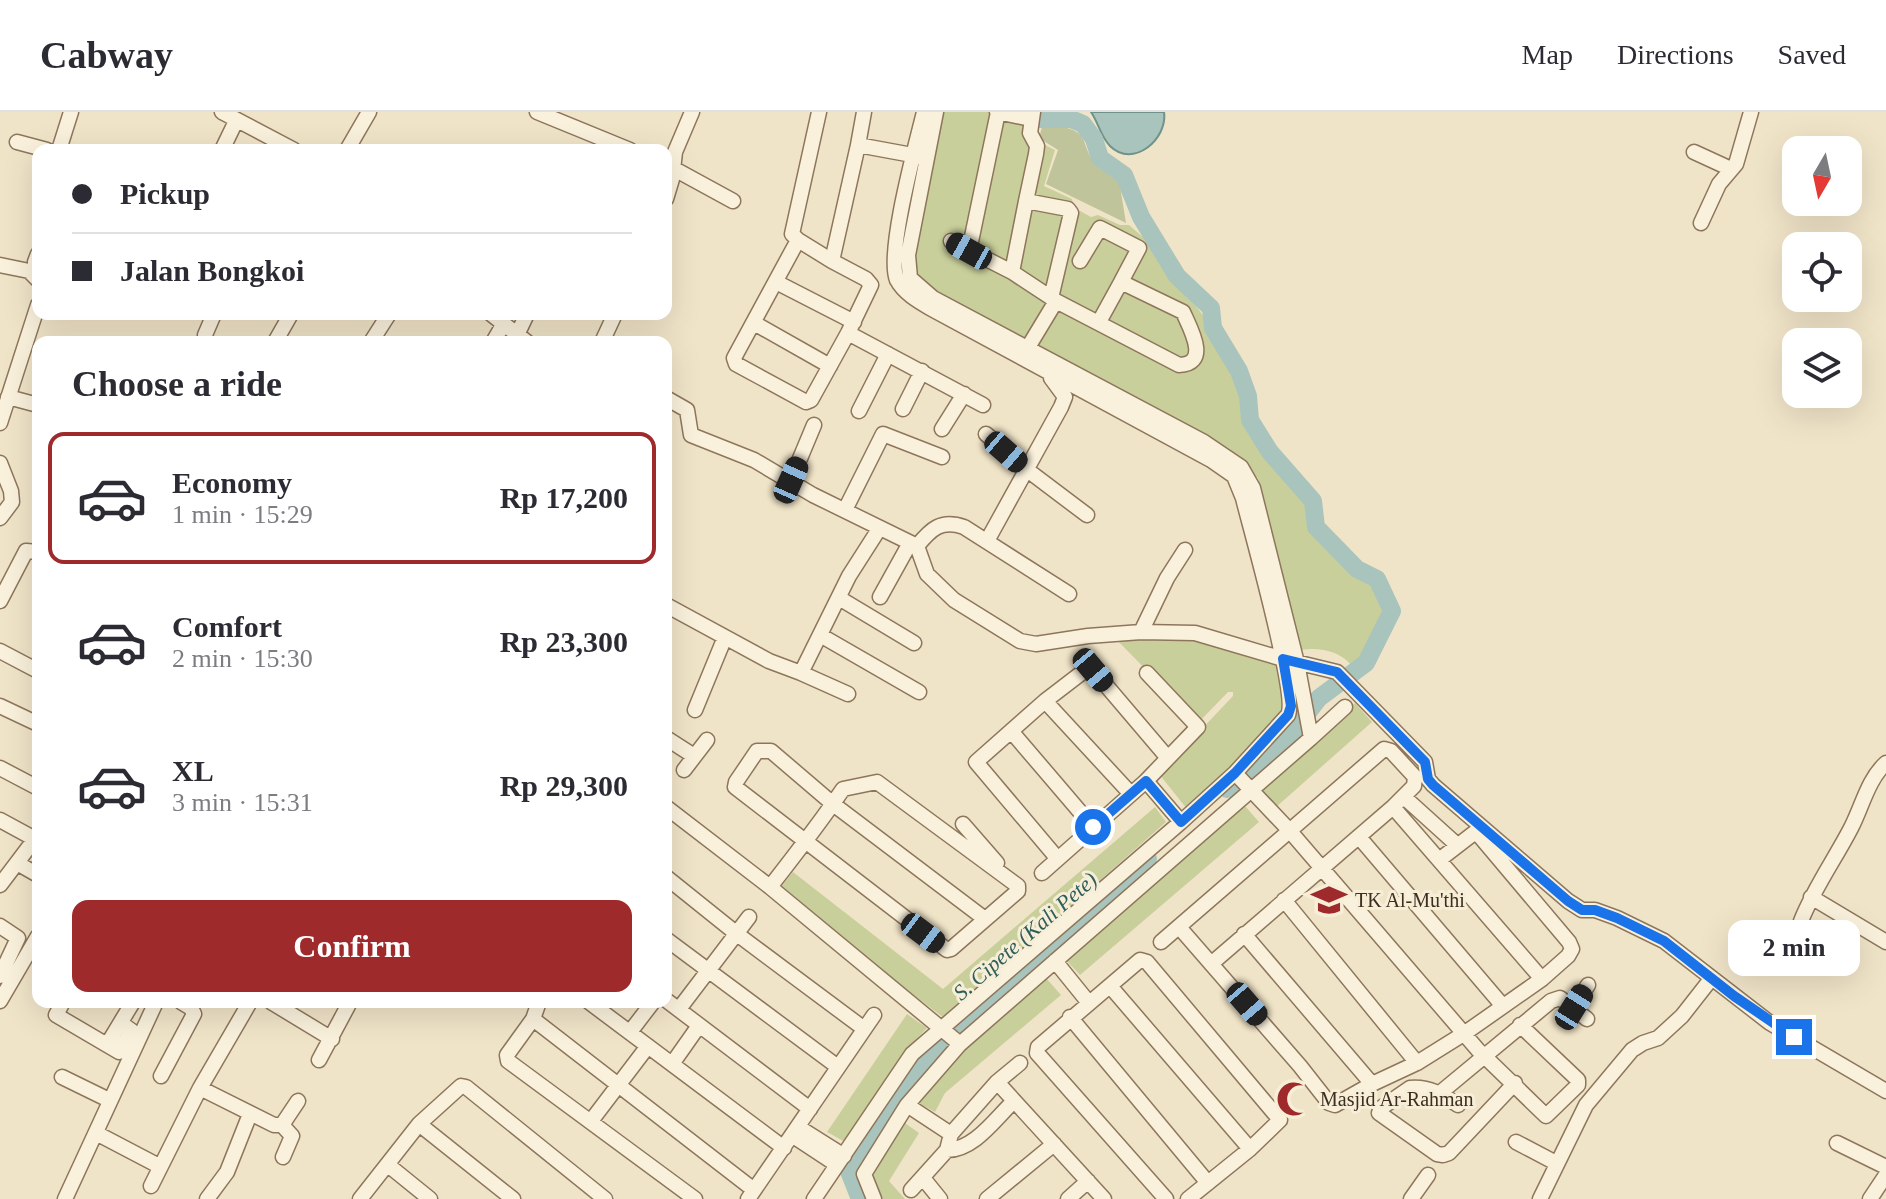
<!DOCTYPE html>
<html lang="en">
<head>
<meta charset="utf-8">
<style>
	:root { --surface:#fff; --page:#f7f7f7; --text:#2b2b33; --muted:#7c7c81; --line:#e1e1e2; --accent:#9e2a2b }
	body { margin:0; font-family:"Times New Roman",serif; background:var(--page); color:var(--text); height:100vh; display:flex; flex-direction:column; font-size:30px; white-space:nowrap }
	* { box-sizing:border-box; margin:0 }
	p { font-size:26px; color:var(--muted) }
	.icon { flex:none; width:44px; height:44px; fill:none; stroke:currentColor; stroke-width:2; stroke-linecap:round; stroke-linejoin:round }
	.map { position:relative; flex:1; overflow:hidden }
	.drawer { position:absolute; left:32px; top:224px; width:640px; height:672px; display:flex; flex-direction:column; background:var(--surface); border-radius:16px; box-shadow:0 8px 32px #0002 }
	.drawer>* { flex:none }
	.banner { position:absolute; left:32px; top:32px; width:640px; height:176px; border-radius:16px; box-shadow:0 8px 32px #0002; display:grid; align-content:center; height:176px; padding:0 40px; background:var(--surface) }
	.needle { width:52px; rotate:189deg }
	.buttons { position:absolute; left:1782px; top:24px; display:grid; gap:16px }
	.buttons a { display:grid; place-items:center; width:80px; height:80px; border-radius:16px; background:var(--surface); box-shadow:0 8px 32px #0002; font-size:40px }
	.end { position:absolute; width:36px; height:36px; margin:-18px; border:10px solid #1a73e8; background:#fff; box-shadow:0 0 0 4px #fff }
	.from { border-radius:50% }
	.bubble { position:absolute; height:56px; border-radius:16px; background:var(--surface); box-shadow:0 8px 32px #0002; font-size:26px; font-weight:700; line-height:56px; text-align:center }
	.car { position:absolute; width:24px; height:48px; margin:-24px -12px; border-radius:10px; box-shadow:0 0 6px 2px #0007; background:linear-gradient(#222 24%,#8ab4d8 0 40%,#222 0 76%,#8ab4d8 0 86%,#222 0) }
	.banner b { display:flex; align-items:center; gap:28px; height:76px; font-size:30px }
	.banner b+b { border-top:2px solid var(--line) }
	.banner i { width:20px; height:20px; background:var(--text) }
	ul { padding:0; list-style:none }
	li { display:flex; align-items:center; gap:24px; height:132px; margin:0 16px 12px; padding:0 24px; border:4px solid transparent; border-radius:16px }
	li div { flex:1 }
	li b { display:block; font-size:30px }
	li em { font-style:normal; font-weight:700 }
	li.active { border-color:var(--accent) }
	li>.icon { width:72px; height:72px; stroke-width:1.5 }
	h2 { padding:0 40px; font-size:36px; line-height:96px }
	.button { display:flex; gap:16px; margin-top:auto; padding:16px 40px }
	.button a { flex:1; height:92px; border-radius:16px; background:var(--accent); color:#fff; font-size:32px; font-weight:700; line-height:92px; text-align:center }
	header { display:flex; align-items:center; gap:48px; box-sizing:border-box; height:112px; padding:0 40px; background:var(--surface); border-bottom:2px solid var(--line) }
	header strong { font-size:38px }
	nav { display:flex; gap:44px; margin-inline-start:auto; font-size:28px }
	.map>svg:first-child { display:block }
	.green { fill:#c9cf9b }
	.cemetery { fill:#bfc49a }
	.water { fill:#a9c4bc; stroke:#6f938a; stroke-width:2 }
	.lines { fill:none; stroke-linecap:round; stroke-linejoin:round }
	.river { stroke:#a9c4bc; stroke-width:18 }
	.minor-casing { stroke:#8d765c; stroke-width:17 }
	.minor { stroke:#faf1dc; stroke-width:14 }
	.route { stroke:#1a73e8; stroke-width:10 }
	.labels { text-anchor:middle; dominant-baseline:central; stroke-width:6; stroke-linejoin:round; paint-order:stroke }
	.poi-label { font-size:20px; fill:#3d2e20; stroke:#f7eed8; text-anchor:start }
	.water-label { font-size:22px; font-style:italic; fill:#2f5d5a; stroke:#f7eed8 }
</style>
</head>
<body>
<header>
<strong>Cabway</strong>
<nav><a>Map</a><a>Directions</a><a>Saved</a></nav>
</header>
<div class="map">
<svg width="1886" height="1087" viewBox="0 0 1886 1087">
	<rect width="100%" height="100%" fill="#f0e4c8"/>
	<!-- green -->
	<path class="green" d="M943,0H1039L1035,28L1055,38L1044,74L1072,87L1073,95L1091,105L1098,103L1120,113H1129L1144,126L1202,202L1242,277L1247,310L1274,351L1309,389L1313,417L1355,462L1373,470L1388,499L1363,550L1352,554C1340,538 1315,534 1296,539L1258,366L1223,337L916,169L910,153Z
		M1174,524L1213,533L1276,552L1287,597L1244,647L1187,697L1159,662L1233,584V580H1228L1198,611L1115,526Z
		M1355,591L1372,610L1275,696L1259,678Z
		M1245,694L1259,710L1080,863L1064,846Z
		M1155,695L1166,710L944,906L778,779L793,760L943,877Z
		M1046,866L1061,883L945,981L935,1000L917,990L958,940Z
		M907,902L927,916L904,940L845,1030L827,1020Z
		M902,1009L919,1021L889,1069L905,1087H880L868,1064Z"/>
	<!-- cemetery -->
	<path class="cemetery" d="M1057,14C1092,19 1079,32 1096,53C1102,60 1112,62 1119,68L1126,111L1046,72L1058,38L1039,26L1042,15Z"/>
	<!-- water -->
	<path class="water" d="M1091,0H1164C1168,27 1133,57 1110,34C1101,25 1098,10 1091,0Z"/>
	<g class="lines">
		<!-- river -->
		<path class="river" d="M1042,0L1041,7H1071L1083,12L1094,27L1100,46L1124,63L1141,105L1177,164L1211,196L1213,216L1239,259L1248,284L1250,308L1270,340L1313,389L1316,415L1357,457L1377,467L1392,499L1366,551L1319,586L1295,617L1227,677
			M860,1087L848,1057L908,969L940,932L1148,747"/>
		<!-- minor casing -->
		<g class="minor-casing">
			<path id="minor" d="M222,0L294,38
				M537,0L630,38
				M819,0L792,122L798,128L832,149L858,33
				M864,0L858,33L923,45
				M997,0L1031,7
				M17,30L47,38
				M59,38L71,0
				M222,38L236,9
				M347,38L369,0
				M1694,40L1731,57
				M667,53L733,89
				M666,87L672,67L675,40L692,0
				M1026,89L1036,42L1037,34L1030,21L1033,0
				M1701,111L1719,72L1736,52L1751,0
				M798,128L734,246L736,252L806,290L811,288L848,221L871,173L866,167L832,149
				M951,129L1012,160L1056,189L1024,242
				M969,139L998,0
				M35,150L38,142
				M0,153L29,159L38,168
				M1012,160L1026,89L1068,97L1071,101L1051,186
				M776,170L854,210
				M1056,189L1179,253C1211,252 1190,216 1183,200L1121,170L1139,136L1100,116L1080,149
				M491,202L527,230
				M1099,210L1121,170
				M754,211L830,254
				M848,221L983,293
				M205,223L214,202
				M517,223L527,202
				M275,230L291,202
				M371,230L389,202
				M493,230L503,213
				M602,230L615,202
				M8,285L38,293
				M666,286L687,298L691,323L754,348L813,383L917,434L927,462L954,488L1020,529L1036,532L1088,524L1141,520L1195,521L1283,547L1337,560L1425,650L1428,667L1433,673L1568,789L1582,798H1595L1617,806L1664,829L1770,911L1886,979
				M903,297L922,259
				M859,299L888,242
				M0,311L38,193
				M942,317L964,282
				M986,322L1026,357L1087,403
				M0,351L11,379L12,390L0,406
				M791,368L814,313
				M845,398L883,322L942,345
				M987,429L1061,295L1065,285L1051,266
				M917,434C931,417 941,407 964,415L1069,482
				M880,485L910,431
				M839,486L914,531
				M0,489L26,439L38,440
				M666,493L769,549L801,561L849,464L879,417
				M1141,520L1167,466L1185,438
				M820,523L919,580
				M0,539L38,559
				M801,561L848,582
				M1045,589L1130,681
				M0,594L38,612
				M695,598L725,525
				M1011,619L1093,715
				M666,626L694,644
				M1311,626L1345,595
				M0,656L38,676
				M684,658L707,628
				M1235,661L1289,718L1478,938L1546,1004L1578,973V968L1520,913
				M1146,669L1198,615L1147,561
				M1404,685L1456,732
				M666,695L770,775L960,932
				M1393,695L1542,867
				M0,708L35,727
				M963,712L997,751
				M1359,725L1502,893
				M1057,746L976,650L1045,589L1088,556L1093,558L1167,645
				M17,751L38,763
				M1042,761L1146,669L1181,710
				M666,765L737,822L863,916
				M0,773L38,723
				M770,775C795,743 820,711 843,677L877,670L1018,774V779L951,837L947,838L735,675L736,670L757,639H771L833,692L985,807
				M1811,785L1886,830
				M1284,788L1417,951
				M1801,809C1814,776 1835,747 1851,716C1862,695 1868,667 1886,651
				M0,814L18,826L0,864
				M1179,815L1300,954L1329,991L1335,993L1372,972L1417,951L1465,921L1542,867L1568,844L1572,837L1569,830L1478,722L1474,721L1439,748
				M1244,822L1372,972
				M666,827L838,955
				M1161,830L1384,637L1391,639L1415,665L1414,674L1393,695L1211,852
				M1055,849L1089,891
				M1110,874L1250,1037
				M666,888L810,997
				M0,889L38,824
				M63,890L56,903L119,940L132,919L121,911
				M271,890L332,927
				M539,890L533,907L507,943L508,949L695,1087
				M589,890L784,1036
				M1574,895L1588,873
				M679,897L749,805
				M1070,905L1208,1071
				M533,907L754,1078
				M630,920L653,890
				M107,933L133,890
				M319,948L350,890
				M672,952L698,915
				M161,964L194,902L191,896L181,890
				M62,965L109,988
				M997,970L1104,1087
				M200,976L274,1013H282L298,989
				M1440,981L1551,889L1560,886L1587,907
				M907,993L951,1022
				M1458,993C1443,983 1429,974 1410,976L1381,996L1379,1001L1437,1042L1443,1043L1449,1041L1515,971
				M591,1009L648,934
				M419,1012L513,1087
				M282,1013L292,1024L283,1045
				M798,1015L844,1044
				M96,1021L159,1054
				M793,1024L837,1053
				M1516,1030L1556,1051
				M1837,1031L1886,1055
				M947,1038C974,1038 995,1007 1013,990
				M388,1053L430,1087
				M923,1066L940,1087
				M151,1074L200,976L250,890
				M911,1078L947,1038L951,1022L997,970L1020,951
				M65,1087L156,890
				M207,1087L227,1060L250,1002
				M360,1087L419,1012L461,974L466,975L605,1087
				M748,1087L874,903
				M814,1087L912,942L1181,710L1235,661L1288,603C1298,583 1251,419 1243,386L1234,364L1211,348L930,196C918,189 904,181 897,168C886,141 916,33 924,0
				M874,1087L864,1062L907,993L960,932L1311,626L1297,551L1253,376L1241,355L1204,330L933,186L910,166L908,143L936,0
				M987,1087L1054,1032
				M1068,1087L1088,1069
				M1166,1087L1037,941L1038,935L1140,848L1147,850L1280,1008L1250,1037L1188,1087
				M1411,1087L1428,1063
				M1540,1087L1586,993L1632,938L1643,931L1658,926L1682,904L1711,867
				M1870,1087L1886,1063"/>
		</g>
		<!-- minor -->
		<use href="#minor" class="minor"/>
	</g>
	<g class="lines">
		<!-- route -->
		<path class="route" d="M1093,715L1146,669L1181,710L1235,661L1288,603L1291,594L1283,547L1337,560L1425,650L1428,667L1433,673L1568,789L1582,798H1595L1617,806L1664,829L1734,884L1794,925"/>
	</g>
	<!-- icons -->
	<defs>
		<g id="school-bare" transform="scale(2.76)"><path d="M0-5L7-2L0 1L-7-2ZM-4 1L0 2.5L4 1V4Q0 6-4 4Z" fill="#9e2a2b" stroke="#f7eed8" stroke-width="2.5" paint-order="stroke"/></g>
		<g id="mosque-bare" transform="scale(2.76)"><path d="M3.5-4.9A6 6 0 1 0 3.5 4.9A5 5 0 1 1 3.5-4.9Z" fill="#9e2a2b" stroke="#f7eed8" stroke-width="2.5" paint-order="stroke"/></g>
	</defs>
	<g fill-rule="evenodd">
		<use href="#school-bare" x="1329" y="788"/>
		<use href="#mosque-bare" x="1294" y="987"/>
	</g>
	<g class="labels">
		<!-- poi labels -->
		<g class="poi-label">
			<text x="1355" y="788">TK Al-Mu'thi</text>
			<text x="1320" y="987">Masjid Ar-Rahman</text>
		</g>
		<!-- water labels -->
		<g class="water-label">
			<text transform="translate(1025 824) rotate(-41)">S. Cipete (Kali Pete)</text>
		</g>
	</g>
</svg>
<div class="buttons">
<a><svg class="needle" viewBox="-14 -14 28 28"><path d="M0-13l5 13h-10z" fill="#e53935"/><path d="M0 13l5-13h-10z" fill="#7c7c81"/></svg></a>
<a><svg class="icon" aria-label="locate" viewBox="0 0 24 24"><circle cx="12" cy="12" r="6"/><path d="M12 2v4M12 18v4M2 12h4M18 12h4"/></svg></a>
<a><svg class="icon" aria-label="layers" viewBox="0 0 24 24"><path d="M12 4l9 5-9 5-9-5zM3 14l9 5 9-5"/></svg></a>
</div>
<i class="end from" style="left:1093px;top:715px"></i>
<i class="end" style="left:1794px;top:925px"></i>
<div class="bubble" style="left:1728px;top:808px;width:132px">2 min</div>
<i class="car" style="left:969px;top:139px;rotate:299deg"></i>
<i class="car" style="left:1006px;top:340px;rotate:131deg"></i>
<i class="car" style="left:791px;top:368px;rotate:24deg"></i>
<i class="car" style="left:1093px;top:558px;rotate:140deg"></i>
<i class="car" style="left:923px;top:821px;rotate:127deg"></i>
<i class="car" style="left:1247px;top:892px;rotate:139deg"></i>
<i class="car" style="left:1574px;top:895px;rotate:32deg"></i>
<div class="banner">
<b><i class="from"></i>Pickup</b>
<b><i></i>Jalan Bongkoi</b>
</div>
<section class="drawer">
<h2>Choose a ride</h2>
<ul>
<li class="active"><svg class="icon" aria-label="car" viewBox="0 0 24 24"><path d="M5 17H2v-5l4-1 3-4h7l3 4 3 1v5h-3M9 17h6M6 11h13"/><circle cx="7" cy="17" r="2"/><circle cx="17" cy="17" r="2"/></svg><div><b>Economy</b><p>1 min · 15:29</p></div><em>Rp 17,200</em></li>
<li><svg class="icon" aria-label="car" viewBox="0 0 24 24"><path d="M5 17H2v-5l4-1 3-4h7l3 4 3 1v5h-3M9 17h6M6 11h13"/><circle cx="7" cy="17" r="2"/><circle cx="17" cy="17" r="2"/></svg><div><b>Comfort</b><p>2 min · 15:30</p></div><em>Rp 23,300</em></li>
<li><svg class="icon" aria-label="car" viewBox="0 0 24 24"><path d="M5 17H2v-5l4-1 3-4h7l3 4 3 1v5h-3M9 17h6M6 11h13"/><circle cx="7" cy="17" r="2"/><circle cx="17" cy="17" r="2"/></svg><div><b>XL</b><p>3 min · 15:31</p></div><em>Rp 29,300</em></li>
</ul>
<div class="button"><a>Confirm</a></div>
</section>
</div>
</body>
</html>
